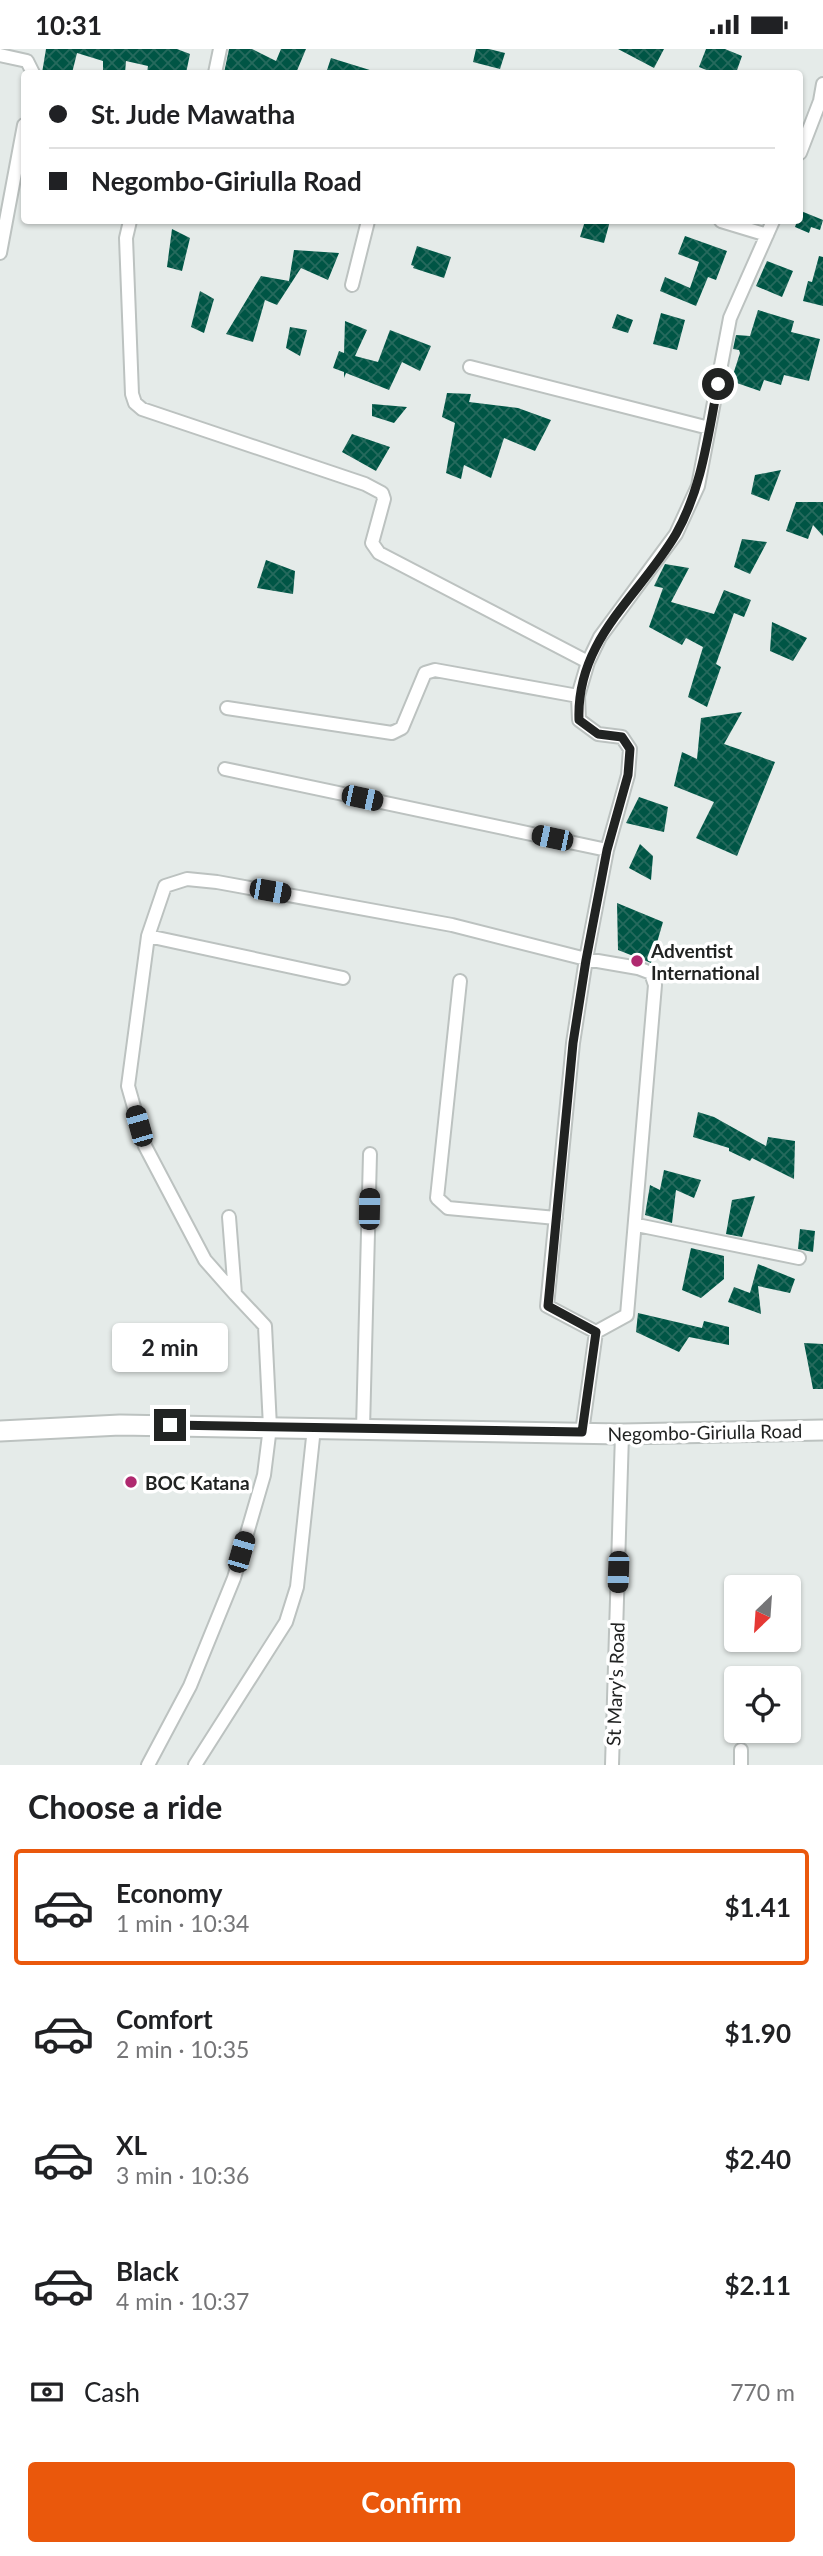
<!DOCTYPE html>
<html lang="en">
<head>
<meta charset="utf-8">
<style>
	:root { --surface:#fff; --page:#f2f2f2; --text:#202124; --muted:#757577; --line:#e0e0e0; --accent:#ea580c }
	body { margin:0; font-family:Lato,sans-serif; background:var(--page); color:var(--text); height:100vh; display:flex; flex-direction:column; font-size:26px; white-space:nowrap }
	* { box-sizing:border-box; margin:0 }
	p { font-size:23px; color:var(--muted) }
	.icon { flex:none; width:38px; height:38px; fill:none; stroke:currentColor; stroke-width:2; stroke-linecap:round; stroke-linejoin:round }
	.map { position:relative; height:1716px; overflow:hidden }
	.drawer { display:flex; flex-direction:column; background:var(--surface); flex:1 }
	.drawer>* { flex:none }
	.guide { position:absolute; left:21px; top:21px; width:782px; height:154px; border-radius:7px; box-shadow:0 2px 5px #0004; display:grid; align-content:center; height:154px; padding:0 28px; background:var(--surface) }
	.needle { width:46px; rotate:205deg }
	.controls { position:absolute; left:724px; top:1526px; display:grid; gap:14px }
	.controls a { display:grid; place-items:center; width:77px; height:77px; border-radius:7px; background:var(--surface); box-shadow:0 2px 5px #0004; font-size:35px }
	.end { position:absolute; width:32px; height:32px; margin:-16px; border:9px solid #212322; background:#fff; box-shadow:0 0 0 4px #fff }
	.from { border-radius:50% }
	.bubble { position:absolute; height:49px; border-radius:7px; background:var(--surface); box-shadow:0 2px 5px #0004; font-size:23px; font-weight:700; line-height:49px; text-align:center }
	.car { position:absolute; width:21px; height:42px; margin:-21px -10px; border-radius:9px; box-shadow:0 0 5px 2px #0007; background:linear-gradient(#222 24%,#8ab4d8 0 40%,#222 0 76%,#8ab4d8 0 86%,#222 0) }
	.guide b { display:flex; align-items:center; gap:24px; height:66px; font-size:26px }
	.guide b+b { border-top:2px solid var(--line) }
	.guide i { width:18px; height:18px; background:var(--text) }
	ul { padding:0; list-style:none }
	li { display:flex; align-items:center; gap:21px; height:116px; margin:0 14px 10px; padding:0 14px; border:4px solid transparent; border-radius:7px }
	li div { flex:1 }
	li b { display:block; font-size:26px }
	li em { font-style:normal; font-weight:700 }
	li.current { border-color:var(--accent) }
	li>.icon { width:63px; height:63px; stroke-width:1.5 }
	h2 { padding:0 28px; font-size:32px; line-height:84px }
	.pay { display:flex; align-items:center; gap:18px; height:77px; padding:0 28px; font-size:26px }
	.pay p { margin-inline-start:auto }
	.primary-button { display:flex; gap:14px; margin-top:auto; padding:14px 28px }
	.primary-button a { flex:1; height:80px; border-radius:7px; background:var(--accent); color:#fff; font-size:28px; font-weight:700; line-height:80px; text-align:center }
	.status { display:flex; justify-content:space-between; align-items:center; height:49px; padding:0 35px; background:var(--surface); direction:ltr }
	.status svg { height:19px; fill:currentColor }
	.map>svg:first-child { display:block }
	.building { fill:url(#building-cross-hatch) }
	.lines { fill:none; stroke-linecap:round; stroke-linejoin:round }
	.street-casing { stroke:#bcc2c0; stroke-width:16 }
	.primary-casing { stroke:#bcc2c0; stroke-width:23 }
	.street { stroke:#fff; stroke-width:12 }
	.primary { stroke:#fff; stroke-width:19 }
	.route { stroke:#212322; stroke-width:9 }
	.poi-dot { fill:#af296f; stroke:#fff; stroke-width:2.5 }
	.labels { text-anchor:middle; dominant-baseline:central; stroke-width:7; stroke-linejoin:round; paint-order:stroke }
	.poi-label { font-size:19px; font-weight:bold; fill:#212322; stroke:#fff; text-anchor:start }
	.street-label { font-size:19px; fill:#212322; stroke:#fff }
</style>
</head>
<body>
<div class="status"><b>10:31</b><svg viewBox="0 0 49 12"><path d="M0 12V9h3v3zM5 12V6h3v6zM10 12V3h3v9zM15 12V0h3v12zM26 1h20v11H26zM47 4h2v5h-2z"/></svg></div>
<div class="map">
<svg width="823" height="1716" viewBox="0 0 823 1716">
	<defs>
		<pattern id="building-cross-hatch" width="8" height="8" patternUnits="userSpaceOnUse" patternTransform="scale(1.75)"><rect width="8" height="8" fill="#005545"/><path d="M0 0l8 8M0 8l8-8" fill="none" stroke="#266a5d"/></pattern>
	</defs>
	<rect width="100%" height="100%" fill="#e5ebe9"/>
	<!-- building -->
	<path class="building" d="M46,0H177L190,5L186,24H147L148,17L126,12L125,24H103V12L77,4L72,24H42Z
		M229,0H252L276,12L281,0H306L296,24H224Z
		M476,0H489L505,4L500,20L473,13Z
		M618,0H664L654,19Z
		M706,0H725L742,7L736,24H714L699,18Z
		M331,9L373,22L372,24H326Z
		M801,162L823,171L820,181L811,178L809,184L795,178L797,172H800Z
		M585,172H610L604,194L580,188Z
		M172,180L190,189L182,222L167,218Z
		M685,187L727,202L716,231L708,228L696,257L660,242L665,228L690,239L699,213L678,205Z
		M417,197L451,208L444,229L413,219L414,217L411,216Z
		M294,201L339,204L328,231L301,219L277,256L265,251L253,293L226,285L261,227L289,232Z
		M819,207L823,208V257L803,252L808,232L812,233Z
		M767,212L793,222L782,248L756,237Z
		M200,242L214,250L204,284L191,278Z
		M758,261L794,272L791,283L820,290L809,332L784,326L781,336L764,331L760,342L731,332L740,304L739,301L733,300L736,286L750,287Z
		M661,264L685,271L677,301L653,295Z
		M617,265L633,271L628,284L612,279Z
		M345,272L367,281L355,307L378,313L390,281L431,297L420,322L402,313L389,341L346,324L344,329V323L333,319L339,302L344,304Z
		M290,278L307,281L300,307L286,299Z
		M447,344L471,345L469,353L518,359L551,371L535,402L504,389L491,429L464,416L461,430L446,424L455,374L442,368Z
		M372,355L407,358L394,374L372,367Z
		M352,385L390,398L376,422L342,403Z
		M781,421L769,452L751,445L755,426Z
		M796,453H823V487L813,476L808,490L786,482Z
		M742,490L767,493L750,525L734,518Z
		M266,511L295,522L293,545L257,539Z
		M665,515L689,519L671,553L714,565L724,541L751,551L744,568L734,564L716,615L721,618L707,658L688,648L703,598L686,589L682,596L649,578L663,539L654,537Z
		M772,573L807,589L793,612L770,602Z
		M742,663L724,695L775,713L737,807L696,789L714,753L674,737L682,703L697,710L701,669Z
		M639,748L668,758L664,783L626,774Z
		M640,795L653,807L651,831L629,819Z
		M617,854L663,873L651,914L618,901Z
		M698,1063L714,1068L766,1097L768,1088L795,1092L794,1130L752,1109L750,1112L729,1102V1099L693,1088Z
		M664,1121L701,1131L694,1149L676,1141L672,1174L645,1166L650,1136L660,1141Z
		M755,1147L742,1188L726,1185L732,1151Z
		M800,1180L815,1182L813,1203L798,1200Z
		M691,1199L724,1207V1230L701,1249L682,1241Z
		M758,1215L795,1230L790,1244L758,1237L761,1265L728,1253L734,1238L750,1244Z
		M638,1264L702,1279L704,1272L729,1278V1296L689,1288L679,1303L636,1283Z
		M804,1294L823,1295V1340H813Z"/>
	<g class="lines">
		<!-- street casing -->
		<g class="street-casing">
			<path id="street" d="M0,6L27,12L33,24
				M215,24L220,0
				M800,104L820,52L823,35
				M130,172L126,189L132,345L135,354L142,360L365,435L382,444L384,450L372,494L379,504L588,613
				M721,172L767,186
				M0,204L24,76
				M352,236L368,172
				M470,318L709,379
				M227,659L392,684L402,679L425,624L435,621L578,647
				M225,720L607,801
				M148,887L343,929
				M460,932L437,1149L448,1159L556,1169
				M637,1176L799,1209
				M235,1245L205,1211L145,1097L128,1037L148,887L165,837L187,830L217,833L452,876L586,910L638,919L651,924L655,936L627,1266L596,1283
				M363,1380L370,1105
				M582,1383L596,1283L547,1257L573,994L586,910L607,801L628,726L630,700L622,688L598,685L579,671L578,647L588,613L600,588L676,485L698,437L730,269L773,172
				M148,1716L190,1637L234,1529L264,1426L270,1378L265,1277L235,1245L229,1168
				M195,1716L286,1573L297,1538L314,1379
				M612,1716L622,1385
				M741,1716V1701"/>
		</g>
		<!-- primary casing -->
		<g class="primary-casing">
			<path id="primary" d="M0,1382L120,1376L622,1385L823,1381"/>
		</g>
		<!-- street -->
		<use href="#street" class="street"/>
		<!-- primary -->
		<use href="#primary" class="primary"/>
	</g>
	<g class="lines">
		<!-- route -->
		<path class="route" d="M170,1376L582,1383L596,1283L548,1257L573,994L586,911L607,801L628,726L630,700L622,688L598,685L579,671C576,590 639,548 676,485C702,439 708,386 718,335"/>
	</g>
	<!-- markers -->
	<g class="poi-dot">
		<circle cx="637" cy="912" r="7"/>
		<circle cx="131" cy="1433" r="7"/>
	</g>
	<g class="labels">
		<!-- poi labels -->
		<g class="poi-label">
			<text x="651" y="901">Adventist<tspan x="651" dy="22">International</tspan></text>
			<text x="145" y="1433">BOC Katana</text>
		</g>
		<!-- street labels -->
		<g class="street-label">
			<text transform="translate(705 1383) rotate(-1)">Negombo-Giriulla Road</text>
			<text transform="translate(615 1635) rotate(-88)">St Mary's Road</text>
		</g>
	</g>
</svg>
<div class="controls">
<a><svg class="needle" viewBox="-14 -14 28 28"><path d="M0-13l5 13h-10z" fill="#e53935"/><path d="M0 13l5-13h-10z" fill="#757577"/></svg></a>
<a><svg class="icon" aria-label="locate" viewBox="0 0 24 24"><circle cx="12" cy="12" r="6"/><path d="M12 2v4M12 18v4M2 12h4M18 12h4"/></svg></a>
</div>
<i class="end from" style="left:718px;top:335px"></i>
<i class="end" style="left:170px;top:1376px"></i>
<div class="bubble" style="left:112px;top:1274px;width:116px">2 min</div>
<i class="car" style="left:362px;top:749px;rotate:102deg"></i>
<i class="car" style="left:552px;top:789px;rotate:282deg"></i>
<i class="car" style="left:270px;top:842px;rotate:100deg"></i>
<i class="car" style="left:139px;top:1077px;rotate:344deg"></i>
<i class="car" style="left:369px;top:1160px;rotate:1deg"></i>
<i class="car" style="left:241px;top:1503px;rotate:16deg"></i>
<i class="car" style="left:618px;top:1523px;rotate:182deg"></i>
<div class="guide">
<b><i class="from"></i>St. Jude Mawatha</b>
<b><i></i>Negombo-Giriulla Road</b>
</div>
</div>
<section class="drawer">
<h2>Choose a ride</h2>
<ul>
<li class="current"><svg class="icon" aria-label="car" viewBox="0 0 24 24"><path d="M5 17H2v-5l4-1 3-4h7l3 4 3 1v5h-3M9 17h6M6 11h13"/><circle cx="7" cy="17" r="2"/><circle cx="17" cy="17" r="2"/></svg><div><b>Economy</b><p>1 min · 10:34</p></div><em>$1.41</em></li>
<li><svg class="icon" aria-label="car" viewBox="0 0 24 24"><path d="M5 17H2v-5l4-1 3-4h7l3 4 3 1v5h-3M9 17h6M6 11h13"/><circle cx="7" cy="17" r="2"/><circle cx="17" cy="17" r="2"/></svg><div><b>Comfort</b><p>2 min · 10:35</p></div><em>$1.90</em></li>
<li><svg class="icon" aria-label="car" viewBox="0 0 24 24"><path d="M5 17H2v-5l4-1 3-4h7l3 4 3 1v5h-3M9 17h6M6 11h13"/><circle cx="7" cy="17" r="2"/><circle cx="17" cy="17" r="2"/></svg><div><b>XL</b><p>3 min · 10:36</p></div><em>$2.40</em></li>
<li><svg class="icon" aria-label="car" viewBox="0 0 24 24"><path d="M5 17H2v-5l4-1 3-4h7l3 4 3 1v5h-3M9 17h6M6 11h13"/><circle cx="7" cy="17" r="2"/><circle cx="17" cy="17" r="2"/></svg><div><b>Black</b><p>4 min · 10:37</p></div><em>$2.11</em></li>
</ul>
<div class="pay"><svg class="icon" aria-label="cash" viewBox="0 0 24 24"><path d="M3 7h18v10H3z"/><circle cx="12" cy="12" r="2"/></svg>Cash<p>770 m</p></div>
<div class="primary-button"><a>Confirm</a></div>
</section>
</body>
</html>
